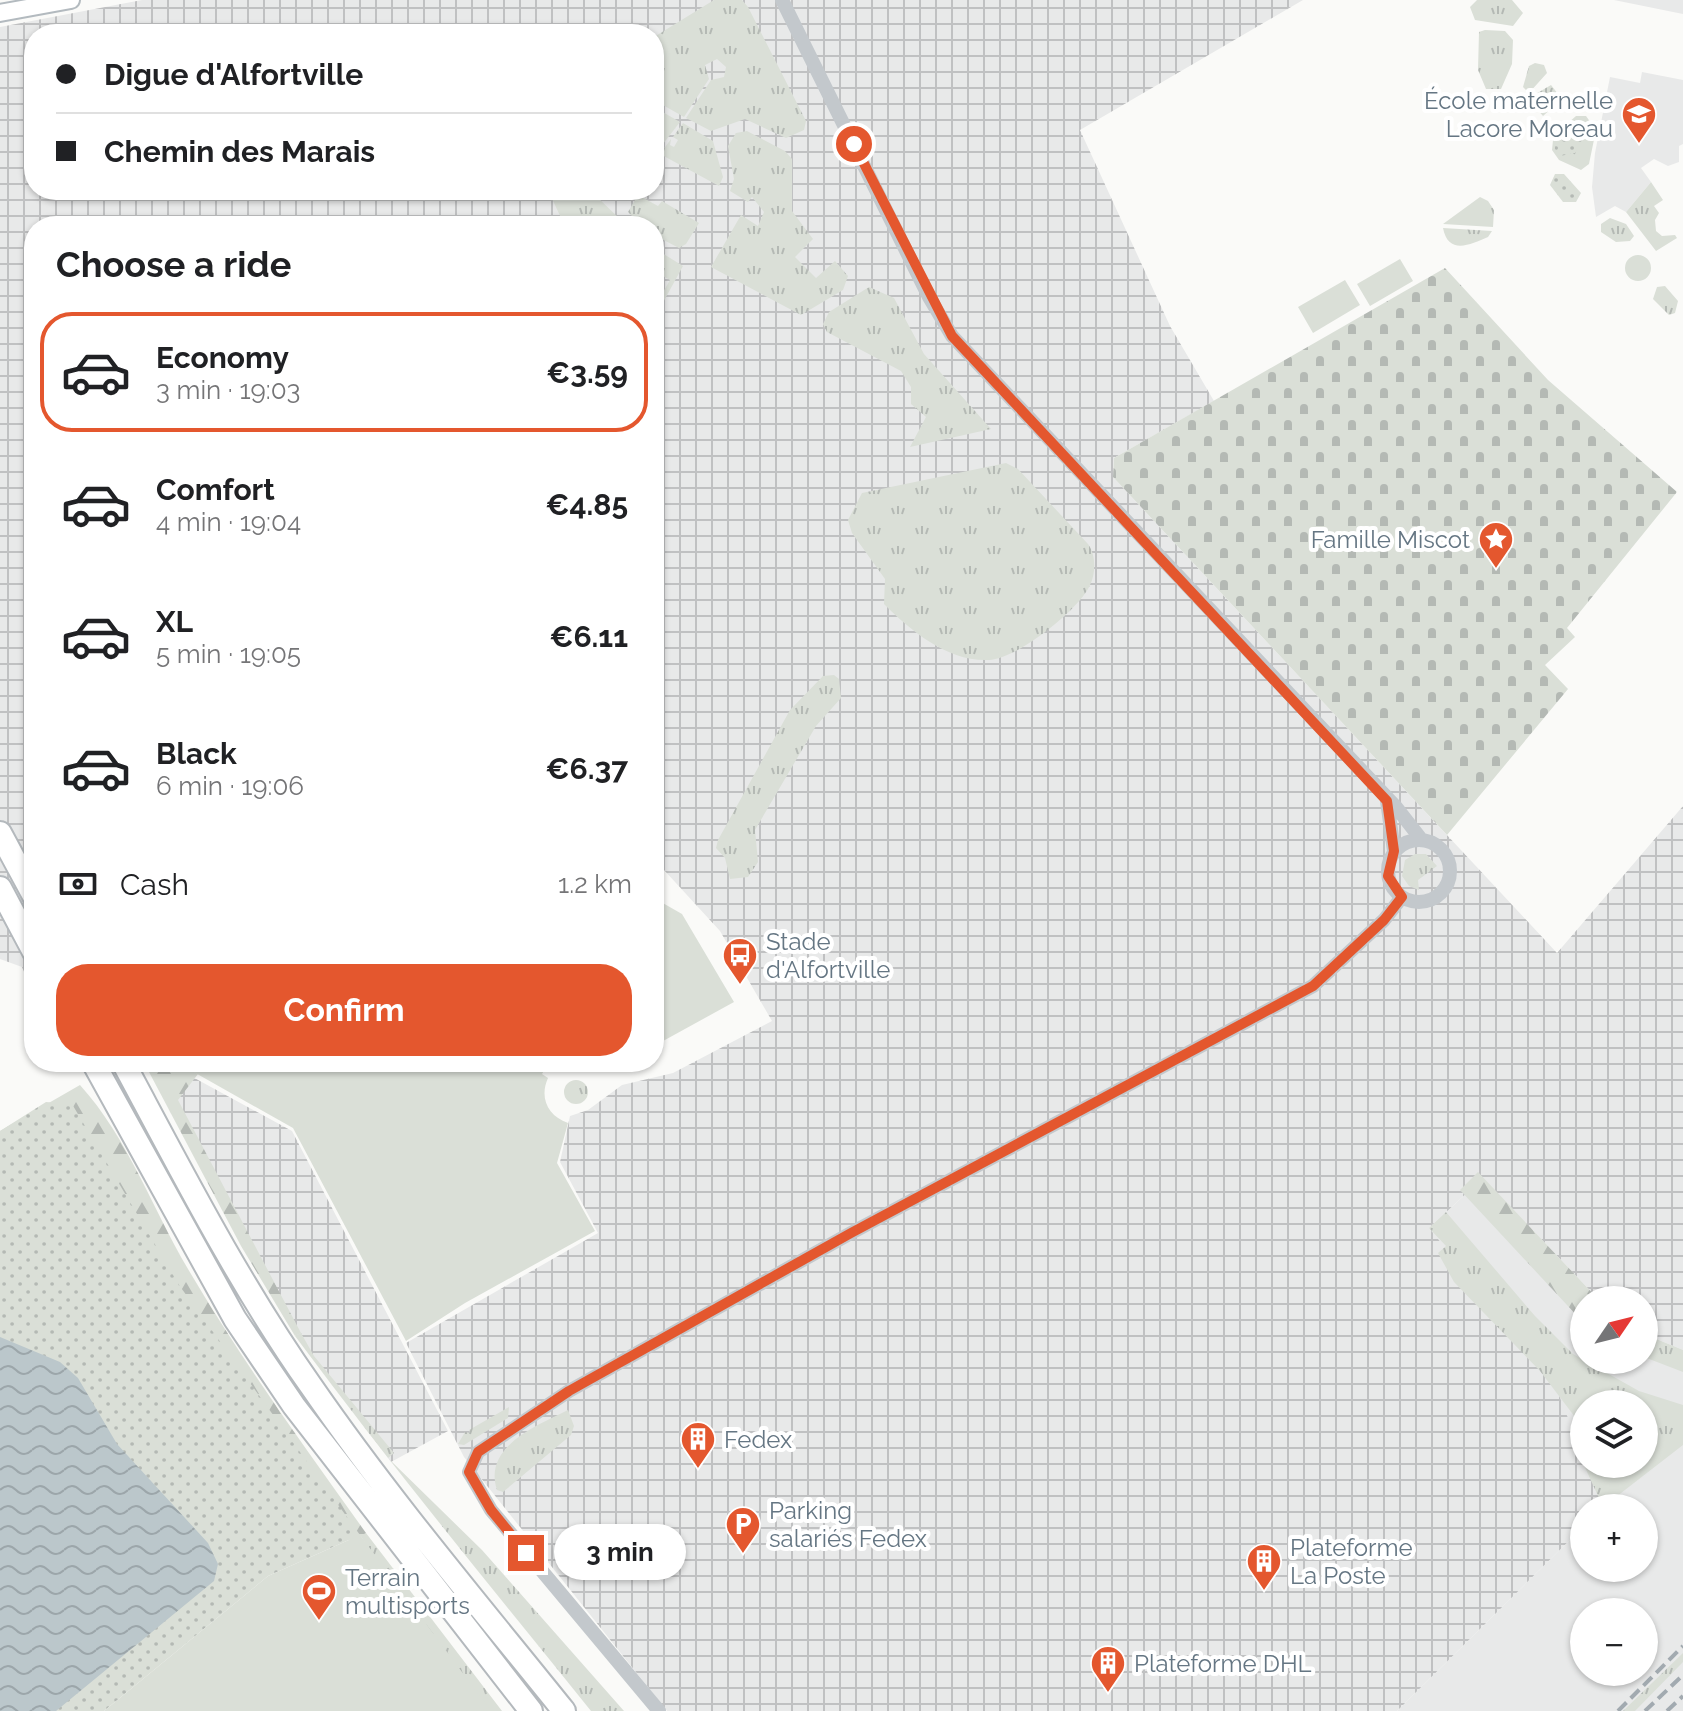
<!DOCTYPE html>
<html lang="en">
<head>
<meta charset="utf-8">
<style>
	:root { --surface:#fff; --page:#f2f2f2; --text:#202124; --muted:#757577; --line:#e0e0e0; --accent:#e4572e }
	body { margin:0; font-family:Raleway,sans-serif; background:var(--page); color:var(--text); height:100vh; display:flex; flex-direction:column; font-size:30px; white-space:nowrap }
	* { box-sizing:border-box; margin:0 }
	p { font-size:26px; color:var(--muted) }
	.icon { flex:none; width:44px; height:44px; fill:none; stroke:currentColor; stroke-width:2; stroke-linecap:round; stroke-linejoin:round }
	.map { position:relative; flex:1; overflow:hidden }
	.details { position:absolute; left:24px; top:216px; width:640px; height:856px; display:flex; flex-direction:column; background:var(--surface); border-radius:32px; box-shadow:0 2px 6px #0004 }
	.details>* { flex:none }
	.guide { position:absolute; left:24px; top:24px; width:640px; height:176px; border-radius:32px; box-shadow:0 2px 6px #0004; display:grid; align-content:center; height:176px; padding:0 32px; background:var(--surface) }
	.needle { width:52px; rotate:55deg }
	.tools { position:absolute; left:1570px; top:1286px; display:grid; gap:16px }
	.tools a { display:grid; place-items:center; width:88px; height:88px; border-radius:50%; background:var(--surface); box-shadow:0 2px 6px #0004; font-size:40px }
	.end { position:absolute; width:36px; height:36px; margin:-18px; border:10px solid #e4572e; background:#fff; box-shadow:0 0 0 4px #fff }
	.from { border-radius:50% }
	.bubble { position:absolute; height:56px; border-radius:28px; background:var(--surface); box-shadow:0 2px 6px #0004; font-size:26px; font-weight:700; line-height:56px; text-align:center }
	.guide b { display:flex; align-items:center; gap:28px; height:76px; font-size:30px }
	.guide b+b { border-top:2px solid var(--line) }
	.guide i { width:20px; height:20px; background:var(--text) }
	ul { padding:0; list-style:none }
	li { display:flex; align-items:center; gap:24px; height:120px; margin:0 16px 12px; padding:0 16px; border:4px solid transparent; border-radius:32px }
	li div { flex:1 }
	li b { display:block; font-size:30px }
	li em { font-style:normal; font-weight:700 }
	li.active { border-color:var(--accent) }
	li>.icon { width:72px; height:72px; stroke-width:1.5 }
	h2 { padding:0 32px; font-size:36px; line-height:96px }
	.pay { display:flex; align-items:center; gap:20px; height:88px; padding:0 32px; font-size:30px }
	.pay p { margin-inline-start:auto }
	.cta { display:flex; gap:16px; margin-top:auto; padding:16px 32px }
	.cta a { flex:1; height:92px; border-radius:32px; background:var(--accent); color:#fff; font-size:32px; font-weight:700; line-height:92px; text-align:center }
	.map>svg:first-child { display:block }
	.built { fill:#e8e9e9; fill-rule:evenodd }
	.industrial { fill:url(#industrial-grid); fill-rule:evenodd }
	.grass { fill:url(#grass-tufts); fill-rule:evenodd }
	.forest { fill:url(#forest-firs) }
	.cemetery { fill:url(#cemetery-stones) }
	.park { fill:url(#park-dots) }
	.garden { fill:#dadfd7 }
	.water { fill:url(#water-waves) }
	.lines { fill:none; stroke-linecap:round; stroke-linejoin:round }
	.secondary-casing { stroke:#b3babf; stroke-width:20 }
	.motorway-casing { stroke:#b4b9bd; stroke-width:26 }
	.tertiary { stroke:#c3c8cc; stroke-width:14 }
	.secondary { stroke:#fff; stroke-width:16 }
	.motorway { stroke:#fff; stroke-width:22 }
	.rail { stroke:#a2aab0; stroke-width:4; stroke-dasharray:12 6; stroke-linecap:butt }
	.route { stroke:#e4572e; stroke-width:10 }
	.labels { text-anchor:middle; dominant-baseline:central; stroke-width:8; stroke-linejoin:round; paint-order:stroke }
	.poi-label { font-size:24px; fill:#657683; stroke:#fff; text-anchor:start }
</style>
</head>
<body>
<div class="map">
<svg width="1683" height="1711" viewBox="0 0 1683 1711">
	<defs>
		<pattern id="industrial-grid" width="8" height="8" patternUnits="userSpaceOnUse" patternTransform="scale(2)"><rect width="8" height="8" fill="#e8e9e9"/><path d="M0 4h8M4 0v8" fill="none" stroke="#c0c1c2"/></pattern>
		<pattern id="grass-tufts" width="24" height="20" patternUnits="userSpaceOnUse" patternTransform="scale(2)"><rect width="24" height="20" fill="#dadfd7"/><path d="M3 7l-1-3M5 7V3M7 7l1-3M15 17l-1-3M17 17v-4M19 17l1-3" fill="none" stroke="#b4b9b4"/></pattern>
		<pattern id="forest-firs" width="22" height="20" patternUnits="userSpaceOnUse" patternTransform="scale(2)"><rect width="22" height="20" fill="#dadfd7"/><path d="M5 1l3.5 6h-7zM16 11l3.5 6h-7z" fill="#b4b9b4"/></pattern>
		<pattern id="cemetery-stones" width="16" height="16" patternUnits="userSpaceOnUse" patternTransform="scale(2)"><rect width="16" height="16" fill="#dadfd7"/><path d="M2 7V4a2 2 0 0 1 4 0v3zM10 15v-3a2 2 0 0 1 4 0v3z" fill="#b4b9b4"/></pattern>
		<pattern id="park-dots" width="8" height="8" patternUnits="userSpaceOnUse" patternTransform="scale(2)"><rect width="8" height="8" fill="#dadfd7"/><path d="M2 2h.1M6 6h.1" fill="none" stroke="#b4b9b4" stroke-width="1.8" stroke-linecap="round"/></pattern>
		<pattern id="water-waves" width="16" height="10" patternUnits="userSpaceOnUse" patternTransform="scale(2)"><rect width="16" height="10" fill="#bbc7cb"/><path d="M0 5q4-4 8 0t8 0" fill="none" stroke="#9ca6aa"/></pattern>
	</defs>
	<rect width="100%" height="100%" fill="#fafaf8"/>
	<!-- built -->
	<path class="built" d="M1614,0H1683V14Z
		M1642,72L1683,80V144L1679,146V162L1668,166L1654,159L1641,168L1651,182L1626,212L1615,206L1596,217L1592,187L1595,153L1610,77L1640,83Z
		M1483,1178L1599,1300H1584V1360H1644V1334L1683,1350V1711H1397L1584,1526V1568H1644V1508H1602L1644,1464V1404H1584V1458L1429,1228ZM1584,1612H1644V1672H1584Z"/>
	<!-- industrial -->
	<path class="industrial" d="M142,0H1303L1080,130L1170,326L1214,401L1114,458L1113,477L1557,953L1683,806V1350L1644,1334V1300H1599L1483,1178L1429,1228L1553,1380L1603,1507L1584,1508V1526L1397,1711H667L464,1457L406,1343L598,1233L560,1162L570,1116L588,1110L622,1085L673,1073L772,1021L720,931L664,870L654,864V226H34V995L22,967L0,959V27ZM34,34H654V190H34Z
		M146,1062H165L292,1131L448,1431L391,1462L296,1335Z"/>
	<!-- grass -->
	<path class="grass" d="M714,0H742L748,7L806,121L804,130L786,138L745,119L711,131L686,118L711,80L724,77L726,67L717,59L705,65L709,79L684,117L654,100V37Z
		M1477,0H1512L1523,13L1513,26L1475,20L1470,7Z
		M1485,30L1505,31L1513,40L1512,64L1501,89H1486L1478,70L1479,32Z
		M1535,63L1544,65L1547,73L1529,93L1523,87L1529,66Z
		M1551,85L1562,99L1543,116L1536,108L1534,95Z
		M654,107L680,122L656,153L654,151Z
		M1576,116H1586L1596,130L1589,164L1581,170L1559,160L1552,150L1553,140L1565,125L1559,134L1577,123H1568Z
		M683,123L713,141L723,177L719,186L660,154L671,139L670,145L674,147L678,140L673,137Z
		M747,131L785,151L792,159V211L813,239L795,257L816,278L835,261L848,276L843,290L801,315L711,267L741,215L758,226L764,212L752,197L748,202L730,191L734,179L728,146L736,133Z
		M1651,182L1663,200L1654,206L1659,213L1655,220L1656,231L1662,236L1675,235L1677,238L1656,251L1626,212Z
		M548,190H590L627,226H573L562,220Z
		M638,195L658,206L662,201L699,223L686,244L679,248L654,235V226H642L628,212Z
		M1480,197L1488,201L1494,210L1493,227L1443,224Z
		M1610,218L1626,224L1634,236L1630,241L1616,242L1601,232V224Z
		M1443,228L1492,231L1488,237C1470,245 1448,255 1443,228Z
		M654,248L683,266L654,319V308L670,280L654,271Z
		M1625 268a13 13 0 1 1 26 0a13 13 0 1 1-26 0Z
		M1665,286L1678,301L1675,313L1669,315L1653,299L1657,287Z
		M869,287L894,298L924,354L991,429L910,447L926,417L911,404V387L901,371L827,332L823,324L829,312Z
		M1006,463L1018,469L1088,544C1096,555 1096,573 1090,585C1079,610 1017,659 989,660C948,662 911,631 884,604L885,579L852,533L848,520L862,493Z
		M834,675L839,679L841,698L816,726L755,830L758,862L748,877L730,879L725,858L716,848L718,840L790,710L823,676Z
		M1415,854H1426L1437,866L1418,880L1419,890L1409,886L1402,876L1405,860Z
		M564 1092a12 12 0 1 1 24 0a12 12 0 1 1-24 0Z
		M1446,1212L1535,1316L1573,1354L1639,1391L1683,1405V1445L1603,1507L1583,1463L1581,1425L1540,1371L1454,1282L1438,1253L1446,1246L1429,1228ZM1584,1404H1644V1464H1584Z
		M301,1333L314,1356L394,1453L388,1458L482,1550L624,1711H591C491,1587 390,1464 295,1336Z
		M1644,1334L1683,1350V1372L1644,1357Z
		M509,1407L508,1418L464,1445L458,1444L465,1432L470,1433L469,1430Z
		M568,1410L574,1426L571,1435L503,1492L497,1490C482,1445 541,1424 568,1410Z
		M366,1533L502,1711H474L360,1535Z
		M1683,1653V1662L1635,1711H1623Z"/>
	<!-- forest -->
	<path class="forest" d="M157,1062H176L198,1074L178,1100L301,1333L295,1336L241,1246L149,1072Z
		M80,1085C128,1138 152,1208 188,1269C242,1361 304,1446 366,1533L360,1536L459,1668L0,1131Z
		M1478,1172L1598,1299L1584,1300V1315L1580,1319L1460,1190Z"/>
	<!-- cemetery -->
	<path class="cemetery" d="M1445,268L1548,380L1677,492L1567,628L1575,637L1545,665L1568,689L1447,835L1113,477L1114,458Z"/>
	<!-- park -->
	<path class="park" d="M1577,122C1586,132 1583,144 1575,153L1560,156L1555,149V140L1570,123Z
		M1555,174H1564L1581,193L1576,202H1563L1550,185Z
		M46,1102L72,1104L179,1285L360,1535L268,1576L104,1711H0V1131Z"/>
	<!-- garden -->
	<path class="garden" d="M1400,259L1413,281L1370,306L1357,284Z
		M1345,280L1360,305L1313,333L1298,307Z
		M654,898L682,914L734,1002L654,1046Z
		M176,1062H549L542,1074L548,1078C539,1098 548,1116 568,1123L557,1163L595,1231L465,1303L406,1341L293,1128Z
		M360,1535L491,1711H104L268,1576Z"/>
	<!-- water -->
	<path class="water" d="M0,1337L60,1362L78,1378L117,1444L208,1543L218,1564L214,1581L56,1711H0Z"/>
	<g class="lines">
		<!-- secondary casing -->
		<g class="secondary-casing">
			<path id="secondary" d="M0,13L71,0"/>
		</g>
		<!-- motorway casing -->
		<g class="motorway-casing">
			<path id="motorway" d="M0,833L34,896
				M0,888L34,952
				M93,1062L235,1319L294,1406L531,1711
				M123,1062C182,1172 239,1284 311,1386C389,1499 478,1604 564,1711"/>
		</g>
		<!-- tertiary -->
		<path class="tertiary" d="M782,0L929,297L952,336L1396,807L1421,839
			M1387,801L1394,851
			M1388 871a31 31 0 1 1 62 0a31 31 0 1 1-62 0Z
			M659,1711L491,1510L469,1472L478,1452L569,1391L851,1233L1313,986L1384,920L1402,897"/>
		<!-- secondary -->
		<use href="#secondary" class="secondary"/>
		<!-- motorway -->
		<use href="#motorway" class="motorway"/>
		<!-- rail -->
		<path class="rail" d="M1618,1711L1683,1646
			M1645,1711L1683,1675
			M1667,1711L1683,1696"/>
	</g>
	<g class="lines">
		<!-- route -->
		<path class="route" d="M526,1553L491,1510L469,1472L478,1452L569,1391L851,1233L1313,986L1384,920L1402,897L1388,876L1394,851L1387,801L952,336L854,144"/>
	</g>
	<!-- icons -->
	<defs>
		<g id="school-pin" transform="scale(1.8)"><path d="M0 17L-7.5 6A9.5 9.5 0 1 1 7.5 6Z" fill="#e4572e" stroke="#fff"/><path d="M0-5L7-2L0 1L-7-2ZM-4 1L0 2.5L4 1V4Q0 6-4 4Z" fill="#fff"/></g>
		<g id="sight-pin" transform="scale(1.8)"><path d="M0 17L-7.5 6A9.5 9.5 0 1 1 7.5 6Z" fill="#e4572e" stroke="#fff"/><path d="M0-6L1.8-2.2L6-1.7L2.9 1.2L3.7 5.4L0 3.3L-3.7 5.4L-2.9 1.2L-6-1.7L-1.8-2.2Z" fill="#fff"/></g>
		<g id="bus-pin" transform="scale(1.8)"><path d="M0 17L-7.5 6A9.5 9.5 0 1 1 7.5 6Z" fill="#e4572e" stroke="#fff"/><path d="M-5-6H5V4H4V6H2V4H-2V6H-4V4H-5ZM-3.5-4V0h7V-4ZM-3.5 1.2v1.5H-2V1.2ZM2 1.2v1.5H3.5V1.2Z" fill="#fff"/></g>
		<g id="building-pin" transform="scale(1.8)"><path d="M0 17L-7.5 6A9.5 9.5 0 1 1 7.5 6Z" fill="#e4572e" stroke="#fff"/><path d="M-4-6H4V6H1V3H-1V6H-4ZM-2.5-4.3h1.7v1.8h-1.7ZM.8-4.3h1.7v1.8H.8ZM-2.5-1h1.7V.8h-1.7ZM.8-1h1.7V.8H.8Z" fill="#fff"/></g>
		<g id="parking-pin" transform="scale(1.8)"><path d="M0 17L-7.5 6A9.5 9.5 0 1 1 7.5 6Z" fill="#e4572e" stroke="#fff"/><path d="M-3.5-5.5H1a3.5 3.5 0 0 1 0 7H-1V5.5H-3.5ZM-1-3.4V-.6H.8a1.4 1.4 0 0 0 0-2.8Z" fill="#fff"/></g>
		<g id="stadium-pin" transform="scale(1.8)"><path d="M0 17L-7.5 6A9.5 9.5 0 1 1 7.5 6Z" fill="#e4572e" stroke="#fff"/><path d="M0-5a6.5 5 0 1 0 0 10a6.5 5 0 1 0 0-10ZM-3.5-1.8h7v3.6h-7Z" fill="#fff"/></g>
	</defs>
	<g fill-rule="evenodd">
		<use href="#school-pin" x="1639" y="114"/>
		<use href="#sight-pin" x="1496" y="539"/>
		<use href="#bus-pin" x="740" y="955"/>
		<use href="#building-pin" x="698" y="1439"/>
		<use href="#parking-pin" x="743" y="1524"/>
		<use href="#building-pin" x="1264" y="1561"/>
		<use href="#stadium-pin" x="319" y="1591"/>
		<use href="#building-pin" x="1108" y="1663"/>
	</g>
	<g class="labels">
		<!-- poi labels -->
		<g class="poi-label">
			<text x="1613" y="100" text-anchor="end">École maternelle<tspan x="1613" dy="28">Lacore Moreau</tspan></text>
			<text x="1470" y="539" text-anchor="end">Famille Miscot</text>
			<text x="766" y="941">Stade<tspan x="766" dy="28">d'Alfortville</tspan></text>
			<text x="724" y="1439">Fedex</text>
			<text x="769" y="1510">Parking<tspan x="769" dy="28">salariés Fedex</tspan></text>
			<text x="1290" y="1547">Plateforme<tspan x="1290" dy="28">La Poste</tspan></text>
			<text x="345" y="1577">Terrain<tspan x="345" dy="28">multisports</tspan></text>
			<text x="1134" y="1663">Plateforme DHL</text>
		</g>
	</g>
</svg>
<div class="tools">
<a><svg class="needle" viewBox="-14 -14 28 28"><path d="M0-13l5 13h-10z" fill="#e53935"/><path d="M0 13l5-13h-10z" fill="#757577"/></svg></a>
<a><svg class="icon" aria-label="layers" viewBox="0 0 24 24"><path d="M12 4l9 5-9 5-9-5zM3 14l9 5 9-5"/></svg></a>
<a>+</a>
<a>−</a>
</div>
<i class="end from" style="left:854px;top:144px"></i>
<i class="end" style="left:526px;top:1553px"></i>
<div class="bubble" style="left:554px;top:1524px;width:132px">3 min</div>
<div class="guide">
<b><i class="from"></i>Digue d'Alfortville</b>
<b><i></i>Chemin des Marais</b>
</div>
<section class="details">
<h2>Choose a ride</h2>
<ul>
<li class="active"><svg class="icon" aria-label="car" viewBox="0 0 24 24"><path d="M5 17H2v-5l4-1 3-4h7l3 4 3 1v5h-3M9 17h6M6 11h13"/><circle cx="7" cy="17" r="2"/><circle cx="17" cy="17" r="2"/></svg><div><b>Economy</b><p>3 min · 19:03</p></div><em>€3.59</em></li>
<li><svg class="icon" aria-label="car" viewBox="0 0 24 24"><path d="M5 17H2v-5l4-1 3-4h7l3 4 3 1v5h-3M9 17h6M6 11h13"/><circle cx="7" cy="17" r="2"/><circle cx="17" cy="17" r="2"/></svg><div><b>Comfort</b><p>4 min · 19:04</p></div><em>€4.85</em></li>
<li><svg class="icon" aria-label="car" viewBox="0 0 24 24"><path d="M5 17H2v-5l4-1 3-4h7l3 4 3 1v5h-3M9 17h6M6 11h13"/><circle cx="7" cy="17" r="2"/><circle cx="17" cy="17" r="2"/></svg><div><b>XL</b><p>5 min · 19:05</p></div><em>€6.11</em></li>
<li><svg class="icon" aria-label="car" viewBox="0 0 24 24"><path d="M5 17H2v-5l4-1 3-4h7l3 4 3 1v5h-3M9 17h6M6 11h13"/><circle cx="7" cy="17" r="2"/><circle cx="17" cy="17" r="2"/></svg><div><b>Black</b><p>6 min · 19:06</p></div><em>€6.37</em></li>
</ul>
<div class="pay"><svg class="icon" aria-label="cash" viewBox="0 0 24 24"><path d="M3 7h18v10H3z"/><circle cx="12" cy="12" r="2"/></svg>Cash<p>1.2 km</p></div>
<div class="cta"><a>Confirm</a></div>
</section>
</div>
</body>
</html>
